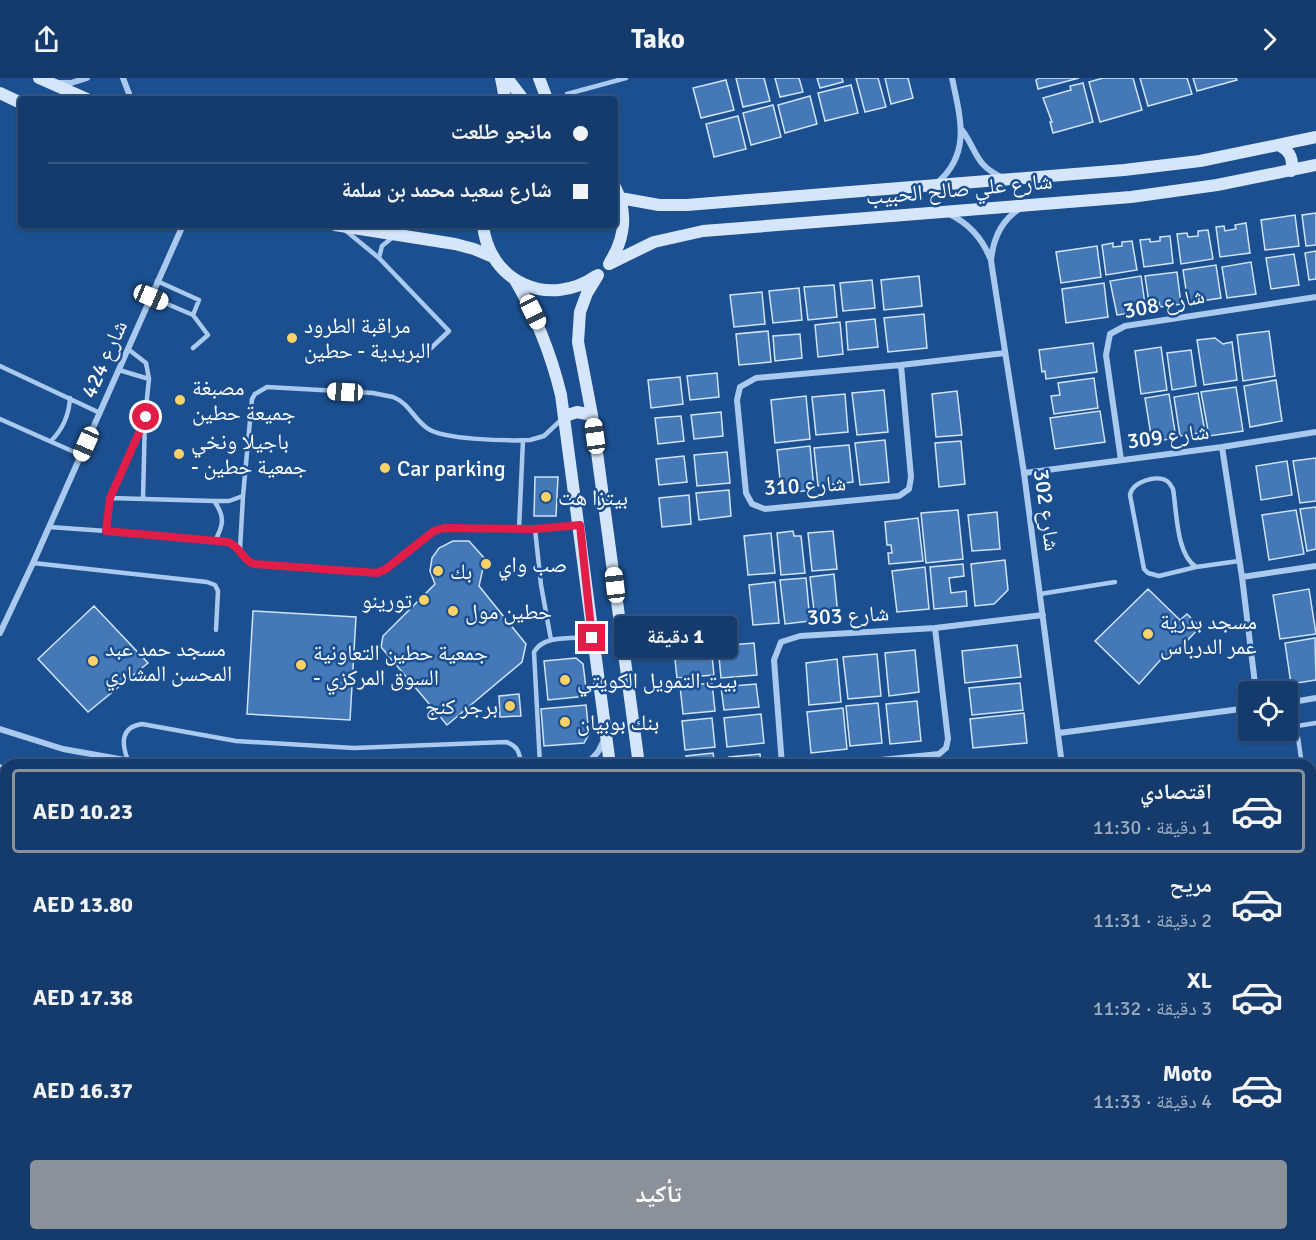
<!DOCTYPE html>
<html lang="ar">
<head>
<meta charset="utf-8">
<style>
	:root { --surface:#143b6b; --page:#1d4271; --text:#f1f3f6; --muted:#9dadc1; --line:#33557e; --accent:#8c9099 }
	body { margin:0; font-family:Signika,"Noto Naskh Arabic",sans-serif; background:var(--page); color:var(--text); direction:rtl; height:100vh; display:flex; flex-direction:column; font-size:22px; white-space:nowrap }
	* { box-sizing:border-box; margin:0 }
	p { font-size:20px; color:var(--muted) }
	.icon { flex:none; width:33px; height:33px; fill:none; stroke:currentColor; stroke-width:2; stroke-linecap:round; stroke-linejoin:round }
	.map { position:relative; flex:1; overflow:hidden; direction:ltr }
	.drawer { position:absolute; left:0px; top:681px; width:1317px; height:482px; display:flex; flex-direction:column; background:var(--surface); border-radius:18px 18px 0 0; box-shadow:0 2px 4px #0004,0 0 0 2px var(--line); direction:rtl }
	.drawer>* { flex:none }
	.banner { position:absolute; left:18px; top:18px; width:600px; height:132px; border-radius:6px; box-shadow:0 2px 4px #0004,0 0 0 2px var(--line); direction:rtl; display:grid; align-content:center; height:132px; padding:0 30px; background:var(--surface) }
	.controls { position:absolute; left:1238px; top:603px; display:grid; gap:12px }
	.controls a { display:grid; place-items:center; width:60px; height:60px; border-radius:6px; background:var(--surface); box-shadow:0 2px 4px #0004,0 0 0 2px var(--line); font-size:30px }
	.end { position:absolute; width:27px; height:27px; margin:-14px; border:8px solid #e11d48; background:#fff; box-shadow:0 0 0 3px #fff }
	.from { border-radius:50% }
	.bubble { position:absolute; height:42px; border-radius:6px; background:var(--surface); box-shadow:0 2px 4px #0004,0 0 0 2px var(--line); font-size:20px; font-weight:800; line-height:42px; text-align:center; direction:rtl }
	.car { position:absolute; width:18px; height:36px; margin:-18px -9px; border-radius:8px; box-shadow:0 0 4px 2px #0007; background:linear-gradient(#fff 24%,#345 0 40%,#fff 0 76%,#345 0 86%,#fff 0) }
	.banner b { display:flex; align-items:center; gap:21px; height:57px; font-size:22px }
	.banner b+b { border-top:2px solid var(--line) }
	.banner i { width:15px; height:15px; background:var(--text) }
	ul { padding:10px 0 0; list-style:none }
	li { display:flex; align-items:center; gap:18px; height:84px; margin:0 12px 9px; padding:0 18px; border:3px solid transparent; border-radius:6px }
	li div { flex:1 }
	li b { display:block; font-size:22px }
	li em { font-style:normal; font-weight:800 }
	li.current { border-color:var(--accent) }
	li>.icon { width:54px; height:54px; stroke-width:1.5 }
	.cta { display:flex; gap:12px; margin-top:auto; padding:12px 30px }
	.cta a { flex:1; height:69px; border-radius:6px; background:var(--accent); color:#fff; font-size:24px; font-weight:800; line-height:69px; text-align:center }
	header { display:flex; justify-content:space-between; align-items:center; height:78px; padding:0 30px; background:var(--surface); font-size:27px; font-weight:800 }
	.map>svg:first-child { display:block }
	.building { fill:#4478b7; stroke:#cfe3fa; stroke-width:1.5 }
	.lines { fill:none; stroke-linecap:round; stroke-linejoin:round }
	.lane { stroke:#a9c9ee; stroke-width:4.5 }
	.street { stroke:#a9c9ee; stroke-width:6 }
	.secondary { stroke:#d6e6fa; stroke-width:12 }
	.primary { stroke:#f0f6ff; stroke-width:15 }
	.route { stroke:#e11d48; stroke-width:8 }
	.poi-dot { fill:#ffd166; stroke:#1b4f8f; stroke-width:2 }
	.labels { text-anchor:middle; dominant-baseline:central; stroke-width:5; stroke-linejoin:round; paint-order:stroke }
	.street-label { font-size:22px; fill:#fff; stroke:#1b4f8f }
	.poi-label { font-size:22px; fill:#fff; stroke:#1b4f8f; text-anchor:start }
</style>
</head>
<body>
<header><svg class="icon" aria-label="forward" viewBox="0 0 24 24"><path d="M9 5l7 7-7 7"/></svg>Tako<svg class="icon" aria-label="share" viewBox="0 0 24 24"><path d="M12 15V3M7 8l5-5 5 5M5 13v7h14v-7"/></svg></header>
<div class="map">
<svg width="1316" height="1162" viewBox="0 0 1316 1162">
	<rect width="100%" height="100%" fill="#1b4f8f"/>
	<!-- building -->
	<path class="building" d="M736,0H764L770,23L743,29Z
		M775,0H799L803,14L780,19Z
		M817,0H842L843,4L820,10Z
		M856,0H878L886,29L865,34Z
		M885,0H908L913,20L891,26Z
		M1039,0H1079L1038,11L1036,2Z
		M1103,0H1133L1142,32L1100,44L1089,4Z
		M1140,0H1187L1192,16L1148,28Z
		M1193,0H1236L1237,2L1197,13Z
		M726,2L734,32L701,40L693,10Z
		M1083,5L1093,44L1053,55L1050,44H1052L1043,20L1071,12L1070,8Z
		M851,7L858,35L825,43L818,15Z
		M810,18L817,46L785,55L778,27Z
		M773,27L781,59L751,67L743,35Z
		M738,38L746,71L714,79L706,46Z
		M1316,135V167L1306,168L1302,137Z
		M1295,137L1299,168L1265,172L1261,142Z
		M1246,145L1250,175L1220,179L1216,149L1224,148L1225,153L1236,151L1235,147Z
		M1208,152L1213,181L1181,186L1177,156L1187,155L1188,159L1198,158V153Z
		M1170,158L1173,185L1144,189L1140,162L1150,161V164L1160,163V159Z
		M1132,163L1137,192L1106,197L1102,167L1113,165V169L1122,168V164Z
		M1097,168L1101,199L1061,205L1056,174Z
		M1316,173V201L1309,202L1305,175Z
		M1294,176L1299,207L1271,211L1266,180Z
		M1251,184L1256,216L1227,220L1222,189Z
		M1216,187L1221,220L1188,225L1183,192Z
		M1177,194L1181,226L1160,229L1159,224L1149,225L1145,198Z
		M919,198L922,228L884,232L881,202Z
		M1141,198L1146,233L1117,237L1110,203Z
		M872,202L875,230L843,233L840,205Z
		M1104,205L1108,239L1066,245L1062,211Z
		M834,207L837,239L808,242L804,209Z
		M799,210L802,242L773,245L769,213Z
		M762,214L765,246L734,249L730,217Z
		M924,236L927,270L888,274L884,240Z
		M875,241L878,269L848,272L846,244Z
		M840,244L843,276L818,279L815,247Z
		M768,253L771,284L739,287L736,256Z
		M1269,253L1275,298L1243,303L1237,257Z
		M800,256L802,280L775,283L773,258Z
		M1215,260L1223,266L1232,264L1237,302L1204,307L1197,262Z
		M1093,265L1097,294L1046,301L1045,293L1042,294L1039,272Z
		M1161,269L1167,312L1141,316L1135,273Z
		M1191,272L1196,308L1172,312L1167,275Z
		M717,295L719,319L690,322L687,298Z
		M680,299L683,326L651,330L648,302Z
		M1094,300L1098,330L1054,336L1051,318L1060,317L1058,305Z
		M1276,302L1282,343L1250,349L1244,308Z
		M1236,309L1243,353L1209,358L1201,314Z
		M884,312L888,354L857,357L852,315Z
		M957,313L962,357L936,359L932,316Z
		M1198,315L1205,354L1180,358L1174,319Z
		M845,316L848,354L816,357L812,319Z
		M1169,316L1176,360L1152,364L1145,320Z
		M806,318L810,361L775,365L771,322Z
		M1100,333L1105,364L1055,371L1050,340Z
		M721,334L723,358L694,361L691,337Z
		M681,338L684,363L658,366L655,340Z
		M885,362L889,404L860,407L855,365Z
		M961,363L965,406L939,409L935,365Z
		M849,367L853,404L818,408L814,370Z
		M810,368L814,412L794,414V410L781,411L777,372Z
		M727,374L730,405L697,408L694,377Z
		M684,378L687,404L659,407L656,381Z
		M1316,380V423L1300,425L1293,383Z
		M1287,383L1292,417L1261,422L1256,388Z
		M535,399H558L556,438H534Z
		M729,412L731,438L699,442L696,415Z
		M689,417L691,446L662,449L659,420Z
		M1316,429V471L1307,473L1300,431Z
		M958,432L963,481L926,485L921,435Z
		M1296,432L1304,476L1269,482L1262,437Z
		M997,434L1000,471L972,473L968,437Z
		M918,440L923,483L889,486L888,475H892L891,467H887L885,444Z
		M793,453L794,458H801L805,495L781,497L777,455Z
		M833,453L837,491L812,493L808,455Z
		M771,455L775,495L748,497L744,458Z
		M453,463H469L485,481L479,508L526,566L522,584L447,647L381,569L383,558L435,506L430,493L432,480L439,470Z
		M1005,482L1008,512L994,526L975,528L971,486Z
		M963,486L964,498L949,500L951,515L966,513L967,528L934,531L930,489Z
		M925,489L929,531L897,534L892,493Z
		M834,496L838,538L815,541L810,499Z
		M806,500L810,543L785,546L780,502Z
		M775,504L779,545L753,547L749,507Z
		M1148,511L1180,542L1187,536L1200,549L1169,582L1164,578L1139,606L1095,563Z
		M1309,511L1316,556L1280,561L1273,517Z
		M94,528L148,585L88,634L38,581Z
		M253,533L356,539L350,642L247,636Z
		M1315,560L1316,602L1291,606L1285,565Z
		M754,565L757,597L721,600L718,568Z
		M1017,567L1021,599L965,605L962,573Z
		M711,569L714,597L677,600L674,573Z
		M915,572L919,614L889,618L885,575Z
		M877,576L881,618L848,621L843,579Z
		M576,580L583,586L587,618L548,622L544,583Z
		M837,581L841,624L809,627L806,585Z
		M712,605L715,633L683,636L680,608Z
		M1020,605L1023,632L972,637L969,610Z
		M756,606L759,629L724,632L721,609Z
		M519,616L521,638L500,639L499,618Z
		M917,623L921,663L890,666L886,626Z
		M878,625L882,665L850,668L846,628Z
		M586,627L589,656L584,665L544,668L541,631Z
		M843,630L847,671L811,675L807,634Z
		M1024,635L1027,665L973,670L970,641Z
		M761,636L764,665L727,669L724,640Z
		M712,640L715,669L685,672L682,643Z
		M713,675L715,687H687L686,678Z
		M760,676L761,687H730L729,679Z
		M0,687L6,689V700L0,718Z
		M0,772L6,774V806L0,805Z
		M0,863L6,865V901L0,900Z
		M0,907L6,909V931L3,941L0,940Z
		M6,959V986L0,985Z
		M879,1156H903V1162H879Z
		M909,1156H932V1162H909Z
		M940,1156H975V1162H939Z
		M1029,1156H1063V1162H1029Z
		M1069,1156H1104V1162H1069Z
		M1110,1156L1143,1157V1162H1110Z"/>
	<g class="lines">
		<!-- lane -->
		<path class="lane" d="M567,16L626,0
			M345,152L379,180L449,253L428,273
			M379,180L382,168L393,159
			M157,203L199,222L193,237L208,257L193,270
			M151,219L193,237
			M128,271L146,285L149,301L145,339L143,421
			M0,288L100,335
			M119,292L149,301
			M145,339L110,420L106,453L228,464C241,469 242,482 254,486L377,495L386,491L434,453L444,450L535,451L577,448
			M0,341L81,377
			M51,363C63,351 69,338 70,320
			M110,420L214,423H229L243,418
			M214,423C225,438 224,446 215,463
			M49,449L106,453
			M519,451L523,362
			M535,451L541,507L551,562
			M240,471L243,418L252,321L255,316L267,309L373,315L393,319C409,325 413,340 427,350C442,362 509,363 530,362L544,358L561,342
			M33,485L207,504L215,507L218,513L216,552
			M1196,489C1176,476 1177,434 1173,411C1171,408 1170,405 1167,403C1157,396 1132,404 1130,417L1144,491L1148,495L1159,498L1196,489L1239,483
			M1040,516L1115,504
			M1293,624L1302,687
			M1297,648L1316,645
			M128,682C121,665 121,649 142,646L236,663L354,670L506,664C518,668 520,675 521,687
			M540,687L534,574C544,556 575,561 592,559
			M1311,744L1316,778"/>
		<!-- street -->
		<path class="street" d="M123,0L131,21
			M58,5H71L87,0
			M962,52C978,74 974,86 1003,100
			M937,105C972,75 960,39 952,0
			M1021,130C1001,142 993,161 991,183L1024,395L1062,687
			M949,136C968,145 982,160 990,180
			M901,287L911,399L909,411L899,418L765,431L752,426L746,415L737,322L740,309L756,300L901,287L1005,275
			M1222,369L1242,499L1256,614
			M1121,382L1106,277L1110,256L1125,248L1316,219
			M1024,395L1222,369L1316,354
			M1242,499L1316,488
			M0,555L33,485L183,147
			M1287,625L1316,620
			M0,651L63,671L153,687
			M1059,655L1248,630
			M586,687L598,674L605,660
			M782,687L774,582L781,564L800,558L935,550L1043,537
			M832,687L939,676L946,670L948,661L935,550
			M1311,986H1316
			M0,1007L6,1008
			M1311,1087H1316
			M1295,1156L1296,1162
			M853,1162V1156
			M1165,1162V1156"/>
		<!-- secondary -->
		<path class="secondary" d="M39,0L87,21
			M501,0L505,21
			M507,0L523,21
			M539,0L547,21
			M0,15L21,25
			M1280,68C1290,73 1294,82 1291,93
			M620,120L659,127H687L1124,92L1200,83L1316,59
			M335,147L455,166L474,171L493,179
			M483,147C489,204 549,231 596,198
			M610,184C625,160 628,134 615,109
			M609,186L654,164L703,153L1131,119L1217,107L1316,87
			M598,197L587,215L580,234L578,264L592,337L639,687
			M515,202C536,238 551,276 561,317L610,687
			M565,338L577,334L592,337
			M656,1156V1162
			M688,1156V1162"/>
		<!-- primary -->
		<path class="primary" d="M0,1075L6,1077
			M0,1135L6,1138
			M48,1156L61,1162
			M204,1156L218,1162"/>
	</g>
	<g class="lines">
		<!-- route -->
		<path class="route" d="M146,339L110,420L106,453L228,464C241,469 242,482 254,486L377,495L386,491L434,453L444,450L535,451L580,447L592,560"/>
	</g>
	<!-- markers -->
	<g class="poi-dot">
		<circle cx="292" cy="260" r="6"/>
		<circle cx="180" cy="322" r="6"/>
		<circle cx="179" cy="376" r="6"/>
		<circle cx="385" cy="390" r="6"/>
		<circle cx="546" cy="419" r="6"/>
		<circle cx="486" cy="486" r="6"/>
		<circle cx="438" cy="493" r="6"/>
		<circle cx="424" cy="522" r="6"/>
		<circle cx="453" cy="533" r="6"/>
		<circle cx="1148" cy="556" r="6"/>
		<circle cx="93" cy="583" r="6"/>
		<circle cx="301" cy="587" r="6"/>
		<circle cx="565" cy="602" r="6"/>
		<circle cx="510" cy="628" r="6"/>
		<circle cx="565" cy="644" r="6"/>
	</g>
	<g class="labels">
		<!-- street labels -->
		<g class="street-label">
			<text transform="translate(959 111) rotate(-5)">شارع علي صالح الحبيب</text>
			<text transform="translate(1164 225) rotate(-11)">شارع 308</text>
			<text transform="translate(104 281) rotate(-66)">شارع 424</text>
			<text transform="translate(1168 358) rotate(-7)">شارع 309</text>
			<text transform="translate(805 407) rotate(-3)">شارع 310</text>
			<text transform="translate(1047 432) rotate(82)">شارع 302</text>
			<text transform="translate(848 537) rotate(-3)">شارع 303</text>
		</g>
		<!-- poi labels -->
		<g class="poi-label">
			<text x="304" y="247">مراقبة الطرود<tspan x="304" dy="25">البريدية - حطين</tspan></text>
			<text x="192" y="309">مصبغة<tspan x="192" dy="25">جميعة حطين</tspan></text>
			<text x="191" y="363">باجيلا ونخي<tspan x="191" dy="25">- جمعية حطين</tspan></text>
			<text x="397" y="390">Car parking</text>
			<text x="558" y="419">بيتزا هت</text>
			<text x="498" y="486">صب واي</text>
			<text x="450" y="493">بك</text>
			<text x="412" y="522" text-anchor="end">تورينو</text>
			<text x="465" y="533">حطين مول</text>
			<text x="1160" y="543">مسجد بدرية<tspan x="1160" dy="25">عمر الدرباس</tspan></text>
			<text x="105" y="570">مسجد حمد عبد<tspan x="105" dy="25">المحسن المشاري</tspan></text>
			<text x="313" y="574">جمعية حطين التعاونية<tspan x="313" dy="25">- السوق المركزي</tspan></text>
			<text x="577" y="602">بيت التمويل الكويتي</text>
			<text x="498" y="628" text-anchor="end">برجر كنج</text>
			<text x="577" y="644">بنك بوبيان</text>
		</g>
	</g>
</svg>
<div class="controls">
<a><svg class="icon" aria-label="locate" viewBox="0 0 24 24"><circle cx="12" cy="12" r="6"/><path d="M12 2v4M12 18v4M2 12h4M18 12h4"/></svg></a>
</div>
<i class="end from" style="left:146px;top:339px"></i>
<i class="end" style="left:592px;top:560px"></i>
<div class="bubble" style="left:614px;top:538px;width:123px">1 دقيقة</div>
<i class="car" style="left:151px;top:219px;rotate:113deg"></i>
<i class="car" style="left:533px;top:234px;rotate:154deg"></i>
<i class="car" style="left:345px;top:314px;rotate:273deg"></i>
<i class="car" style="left:595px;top:358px;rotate:352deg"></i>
<i class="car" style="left:86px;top:366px;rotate:204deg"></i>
<i class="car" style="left:615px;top:507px;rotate:353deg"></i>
<div class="banner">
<b><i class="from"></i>مانجو طلعت</b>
<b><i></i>شارع سعيد محمد بن سلمة</b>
</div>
<section class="drawer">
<ul>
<li class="current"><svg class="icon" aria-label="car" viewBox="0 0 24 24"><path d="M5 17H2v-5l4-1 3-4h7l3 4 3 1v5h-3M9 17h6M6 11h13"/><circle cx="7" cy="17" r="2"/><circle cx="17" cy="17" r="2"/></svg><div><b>اقتصادي</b><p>1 دقيقة · 11:30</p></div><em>AED 10.23</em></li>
<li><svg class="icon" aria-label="car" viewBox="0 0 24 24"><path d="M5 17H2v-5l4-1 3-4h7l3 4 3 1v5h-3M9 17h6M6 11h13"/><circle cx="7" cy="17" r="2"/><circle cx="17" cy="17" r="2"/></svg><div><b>مريح</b><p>2 دقيقة · 11:31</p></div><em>AED 13.80</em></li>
<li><svg class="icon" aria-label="car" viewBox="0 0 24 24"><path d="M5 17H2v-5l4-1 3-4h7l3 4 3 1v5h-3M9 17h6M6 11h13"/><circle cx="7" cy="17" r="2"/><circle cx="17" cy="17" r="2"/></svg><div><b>XL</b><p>3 دقيقة · 11:32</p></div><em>AED 17.38</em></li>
<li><svg class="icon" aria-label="car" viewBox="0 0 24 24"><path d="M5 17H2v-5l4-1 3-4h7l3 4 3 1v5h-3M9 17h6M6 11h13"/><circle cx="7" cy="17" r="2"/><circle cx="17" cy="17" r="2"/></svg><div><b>Moto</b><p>4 دقيقة · 11:33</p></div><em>AED 16.37</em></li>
</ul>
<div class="cta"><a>تأكيد</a></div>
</section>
</div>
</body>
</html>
